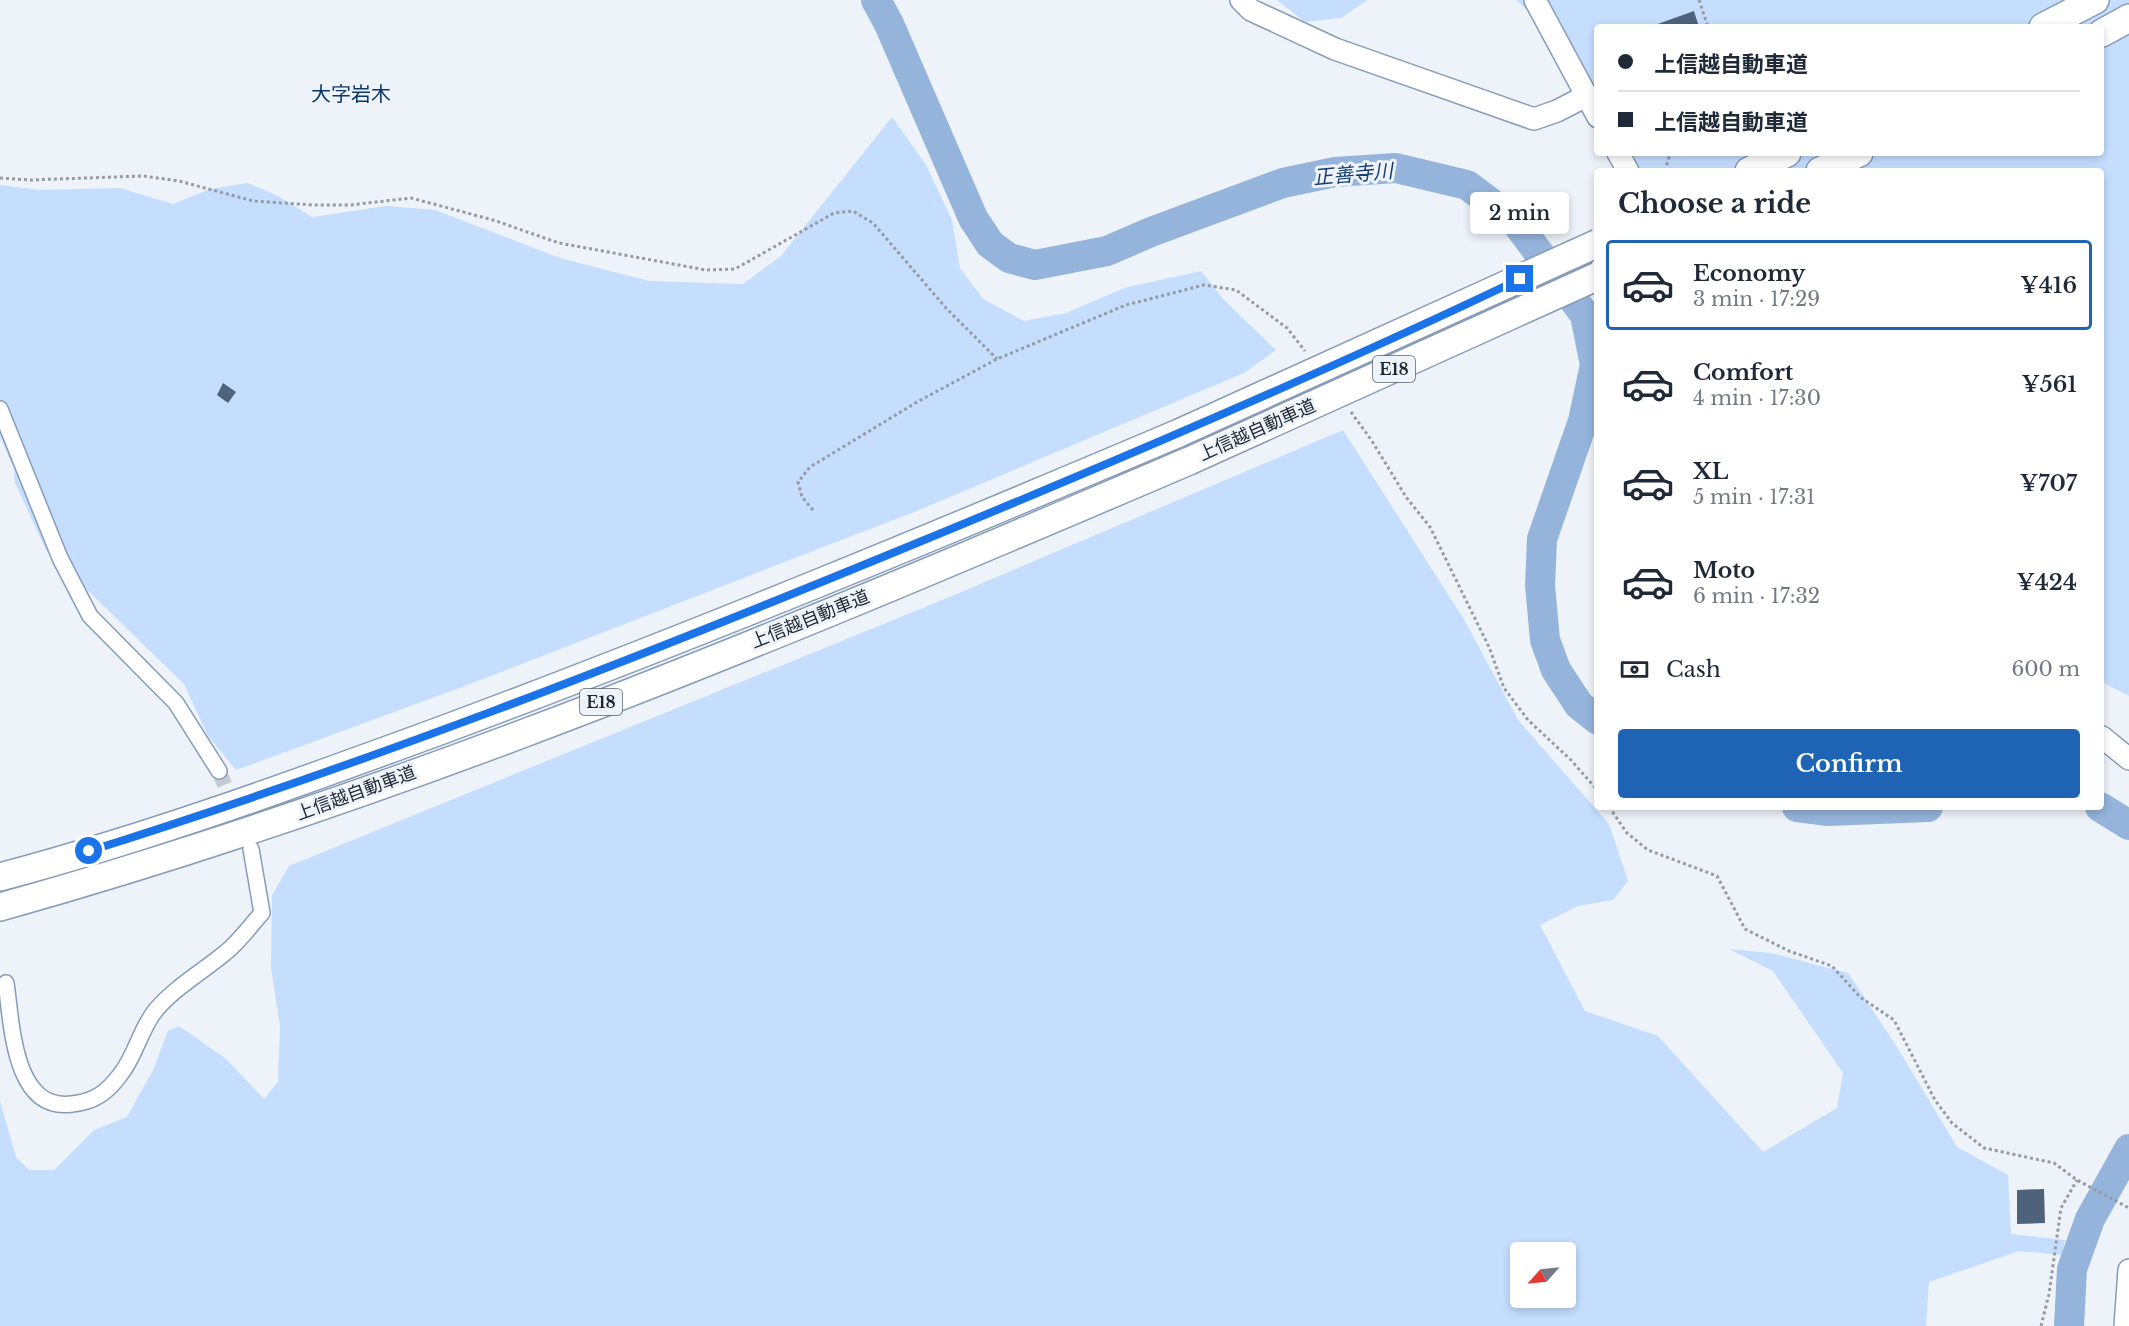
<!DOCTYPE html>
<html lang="en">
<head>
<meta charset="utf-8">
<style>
	:root { --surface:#fff; --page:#f6f6f7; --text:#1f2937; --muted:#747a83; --line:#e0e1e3; --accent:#1f64b4 }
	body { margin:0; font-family:"Libre Baskerville","Noto Sans JP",serif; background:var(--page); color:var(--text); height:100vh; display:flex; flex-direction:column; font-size:22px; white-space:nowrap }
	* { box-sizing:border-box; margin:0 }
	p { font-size:20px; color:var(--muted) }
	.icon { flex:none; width:33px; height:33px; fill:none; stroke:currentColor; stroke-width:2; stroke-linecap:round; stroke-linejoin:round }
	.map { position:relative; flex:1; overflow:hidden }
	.sheet { position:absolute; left:1594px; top:168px; width:510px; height:642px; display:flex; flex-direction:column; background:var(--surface); border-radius:6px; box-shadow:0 3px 9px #0003 }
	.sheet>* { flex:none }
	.banner { position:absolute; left:1594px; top:24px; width:510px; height:132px; border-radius:6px; box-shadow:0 3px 9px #0003; display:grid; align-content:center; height:132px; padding:0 24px; background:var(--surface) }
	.needle { width:39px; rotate:243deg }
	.buttons { position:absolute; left:1510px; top:1242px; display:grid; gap:12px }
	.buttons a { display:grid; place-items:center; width:66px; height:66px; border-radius:6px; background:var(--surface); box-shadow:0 3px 9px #0003; font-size:30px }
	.end { position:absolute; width:27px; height:27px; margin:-14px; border:8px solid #1a73e8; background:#fff; box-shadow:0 0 0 3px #fff }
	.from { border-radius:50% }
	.bubble { position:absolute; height:42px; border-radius:6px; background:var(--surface); box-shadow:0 3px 9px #0003; font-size:20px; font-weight:600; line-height:42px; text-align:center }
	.banner b { display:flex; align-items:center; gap:21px; height:57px; font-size:22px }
	.banner b+b { border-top:2px solid var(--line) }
	.banner i { width:15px; height:15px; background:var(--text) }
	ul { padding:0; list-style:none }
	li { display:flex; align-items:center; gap:18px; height:90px; margin:0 12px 9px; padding:0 12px; border:3px solid transparent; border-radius:6px }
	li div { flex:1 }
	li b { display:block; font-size:22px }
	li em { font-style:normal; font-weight:600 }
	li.active { border-color:var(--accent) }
	li>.icon { width:54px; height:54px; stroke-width:1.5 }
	h2 { padding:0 24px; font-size:27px; line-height:72px }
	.pay { display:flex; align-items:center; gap:15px; height:66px; padding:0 24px; font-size:22px }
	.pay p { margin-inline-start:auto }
	.primary-button { display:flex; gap:12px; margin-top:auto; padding:12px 24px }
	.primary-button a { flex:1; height:69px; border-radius:6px; background:var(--accent); color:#fff; font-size:24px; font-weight:600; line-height:69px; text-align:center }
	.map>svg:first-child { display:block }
	.green { fill:#c5defe; fill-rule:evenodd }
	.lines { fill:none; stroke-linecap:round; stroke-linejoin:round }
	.river { stroke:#95b4db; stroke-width:30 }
	.building { fill:#4e627c }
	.street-tunnel { stroke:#c4cad1; stroke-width:15; stroke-dasharray:15 8; stroke-linecap:butt }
	.street-casing { stroke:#869cb8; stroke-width:18 }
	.secondary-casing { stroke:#869cb8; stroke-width:24 }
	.highway-casing { stroke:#869cb8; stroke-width:30 }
	.path { stroke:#959ba3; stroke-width:3; stroke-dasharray:3 3; stroke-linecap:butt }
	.street { stroke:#fff; stroke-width:15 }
	.secondary { stroke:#fff; stroke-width:21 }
	.highway { stroke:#fff; stroke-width:27 }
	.highway-bridge-casing { stroke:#869cb8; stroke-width:30; stroke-linecap:butt }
	.highway-bridge { stroke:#fff; stroke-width:27 }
	.route { stroke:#1a73e8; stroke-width:8 }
	.labels { text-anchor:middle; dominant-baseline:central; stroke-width:6; stroke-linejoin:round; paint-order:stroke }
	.shield { fill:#eef3f9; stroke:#5c646d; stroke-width:1.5 }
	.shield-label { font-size:16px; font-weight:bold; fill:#1e2631 }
	.street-label { font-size:18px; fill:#1e2631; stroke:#eef3f9 }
	.neighbourhood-label { font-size:20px; fill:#0a3669; stroke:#eef3f9 }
	.water-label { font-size:20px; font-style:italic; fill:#153e6f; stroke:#eef3f9 }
</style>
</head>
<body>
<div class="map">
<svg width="2129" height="1326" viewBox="0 0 2129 1326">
	<rect width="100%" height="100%" fill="#eef3f9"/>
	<!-- green -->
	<path class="green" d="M1277,0H1367L1341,18L1305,22Z
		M1516,0H2129V696L2102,682V171H1633L1622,153H2102V27H1598L1597,114L1536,19Z
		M892,117L926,165L952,220L960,268L983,299L1024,321L1066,313L1124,288L1201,271L1224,300L1276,350L1244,373L919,510L462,687L236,770L208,736L184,684L46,550L15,483L14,469L0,437V185L41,190L120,188L173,204L210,189L248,183L278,196L312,217L386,206L435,210L560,258L649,281L743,284L781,256Z
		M1343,430L1465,621L1518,720L1609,824L1628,881L1613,900L1578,906L1540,925L1585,1011L1658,1036L1763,1152L1837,1108L1843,1073L1773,971L1729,949L1771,953L1848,973L1897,1047L1957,1147L2008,1175L2011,1234L2065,1240L2062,1255L2019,1251L1929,1282L1926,1326H0V1101L16,1157L29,1170H54L94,1130L127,1117L153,1070L168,1031L179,1026L226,1059L264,1099L278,1082L280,1026L271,968L272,895L289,866L952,596ZM1566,1252V1298H1521V1252Z"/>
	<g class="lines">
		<!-- river -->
		<path class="river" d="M876,0L889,24L973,218L990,244L1009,258L1035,265L1107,251L1151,232L1283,183L1335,172L1396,168L1467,185L1515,221L1585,315L1595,365L1583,421L1542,539L1540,585L1545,640L1556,670L1579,705L1598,720
			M1797,807L1828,811L1928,807
			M2100,807L2129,825
			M2069,1326L2072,1269L2090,1219L2129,1149"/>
	</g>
	<!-- building -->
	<path class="building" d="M1694,11L1699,27H1655V25Z
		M223,383L236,392L228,403L217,395Z
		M2044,1189L2045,1223L2017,1224V1190Z"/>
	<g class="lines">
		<!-- street-tunnel -->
		<path class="street-tunnel" d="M219,771L246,838"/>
		<!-- street casing -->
		<g class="street-casing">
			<path id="street" d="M0,409L60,558L90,616L176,703L219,771
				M6,983C12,1023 13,1112 72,1104C93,1102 107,1093 120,1075C135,1057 140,1030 155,1011C174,988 202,972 225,953C239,942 250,926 262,913L251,849"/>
		</g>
		<!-- secondary casing -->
		<g class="secondary-casing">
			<path id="secondary" d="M1241,0L1251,10L1335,49L1534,119L1557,111L1586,96
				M1535,0L1598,117
				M1618,153L1628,171
				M2102,737L2129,759
				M2125,1326L2129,1270"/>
		</g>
		<!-- highway casing -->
		<g class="highway-casing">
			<path id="highway" d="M2043,27L2095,0
				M2102,33L2129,18
				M1749,171L1787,153
				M1820,171L1859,153
				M0,877C151,837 298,783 445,729C692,637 936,536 1179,433
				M0,907C408,793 801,627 1189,461"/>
		</g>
		<!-- path -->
		<path class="path" d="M1699,0L1708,27
			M1665,171L1670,153
			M0,178L30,180L143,176L179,181L253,201L313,205H350L411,198L493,220L559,243L706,270L735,269L834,213L853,211L873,223L946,308L997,359
			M1351,412L1372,441L1406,497L1430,527L1489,647L1504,688L1528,720L1571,760L1598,791
			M813,510L802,497L798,482L810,467L917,402L997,359L1126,305L1204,285L1236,290L1287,328L1305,351
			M1609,807L1627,833L1648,850L1717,876L1745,929L1789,951L1832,966L1860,997L1894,1020L1935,1100L1952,1123L1984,1148L2054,1163L2077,1180L2129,1208
			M2041,1326L2049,1294L2061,1208L2077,1180"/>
		<!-- street -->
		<use href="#street" class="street"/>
		<!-- secondary -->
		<use href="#secondary" class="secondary"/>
		<!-- highway -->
		<use href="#highway" class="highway"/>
		<!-- highway-bridge casing -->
		<g class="highway-bridge-casing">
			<path id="highway-bridge" d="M1179,433L1598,243
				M1189,461L1598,276"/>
		</g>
		<!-- highway-bridge -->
		<use href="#highway-bridge" class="highway-bridge"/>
	</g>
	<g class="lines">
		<!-- route -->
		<path class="route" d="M89,851C363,765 630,661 895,552C1105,466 1315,377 1520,279"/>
	</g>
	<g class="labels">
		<!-- shield labels -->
		<g class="shield">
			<rect x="1373" y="356" width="42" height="26" rx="4.5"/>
			<rect x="580" y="689" width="42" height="26" rx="4.5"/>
		</g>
		<g class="shield-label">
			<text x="1394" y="369">E18</text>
			<text x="601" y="702">E18</text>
		</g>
		<!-- street labels -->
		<g class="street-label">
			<text transform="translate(1257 430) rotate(-24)">上信越自動車道</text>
			<text transform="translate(810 619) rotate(-22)">上信越自動車道</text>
			<text transform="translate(356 793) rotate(-20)">上信越自動車道</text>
		</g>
		<!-- neighbourhood labels -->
		<g class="neighbourhood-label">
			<text x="351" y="94">大字岩木</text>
		</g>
		<!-- water labels -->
		<g class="water-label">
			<text transform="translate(1353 174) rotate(-5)">正善寺川</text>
		</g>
	</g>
</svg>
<div class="buttons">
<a><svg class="needle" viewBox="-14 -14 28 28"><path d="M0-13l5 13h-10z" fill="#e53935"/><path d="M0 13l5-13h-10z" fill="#747a83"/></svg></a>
</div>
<i class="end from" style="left:89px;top:851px"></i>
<i class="end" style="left:1520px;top:279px"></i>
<div class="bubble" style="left:1470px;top:192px;width:99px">2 min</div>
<div class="banner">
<b><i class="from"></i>上信越自動車道</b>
<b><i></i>上信越自動車道</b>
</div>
<section class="sheet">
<h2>Choose a ride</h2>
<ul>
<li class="active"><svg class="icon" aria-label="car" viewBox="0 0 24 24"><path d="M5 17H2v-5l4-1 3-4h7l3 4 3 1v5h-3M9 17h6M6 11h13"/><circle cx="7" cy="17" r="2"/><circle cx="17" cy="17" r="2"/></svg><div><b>Economy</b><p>3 min · 17:29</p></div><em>¥416</em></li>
<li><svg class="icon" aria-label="car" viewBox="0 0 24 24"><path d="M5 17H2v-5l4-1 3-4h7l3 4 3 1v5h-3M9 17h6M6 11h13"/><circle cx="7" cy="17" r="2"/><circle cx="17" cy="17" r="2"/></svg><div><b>Comfort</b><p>4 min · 17:30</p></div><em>¥561</em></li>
<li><svg class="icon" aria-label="car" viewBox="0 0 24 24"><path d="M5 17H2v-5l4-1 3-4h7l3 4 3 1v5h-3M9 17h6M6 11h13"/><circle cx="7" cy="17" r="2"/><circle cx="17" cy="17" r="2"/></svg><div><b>XL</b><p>5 min · 17:31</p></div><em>¥707</em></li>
<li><svg class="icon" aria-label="car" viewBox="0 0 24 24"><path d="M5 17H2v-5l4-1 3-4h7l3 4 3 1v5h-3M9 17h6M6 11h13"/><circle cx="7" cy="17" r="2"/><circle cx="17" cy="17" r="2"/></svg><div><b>Moto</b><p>6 min · 17:32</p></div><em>¥424</em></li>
</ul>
<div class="pay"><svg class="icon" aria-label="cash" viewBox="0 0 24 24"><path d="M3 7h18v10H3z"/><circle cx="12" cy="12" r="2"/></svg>Cash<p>600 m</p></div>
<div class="primary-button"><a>Confirm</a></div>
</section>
</div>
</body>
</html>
